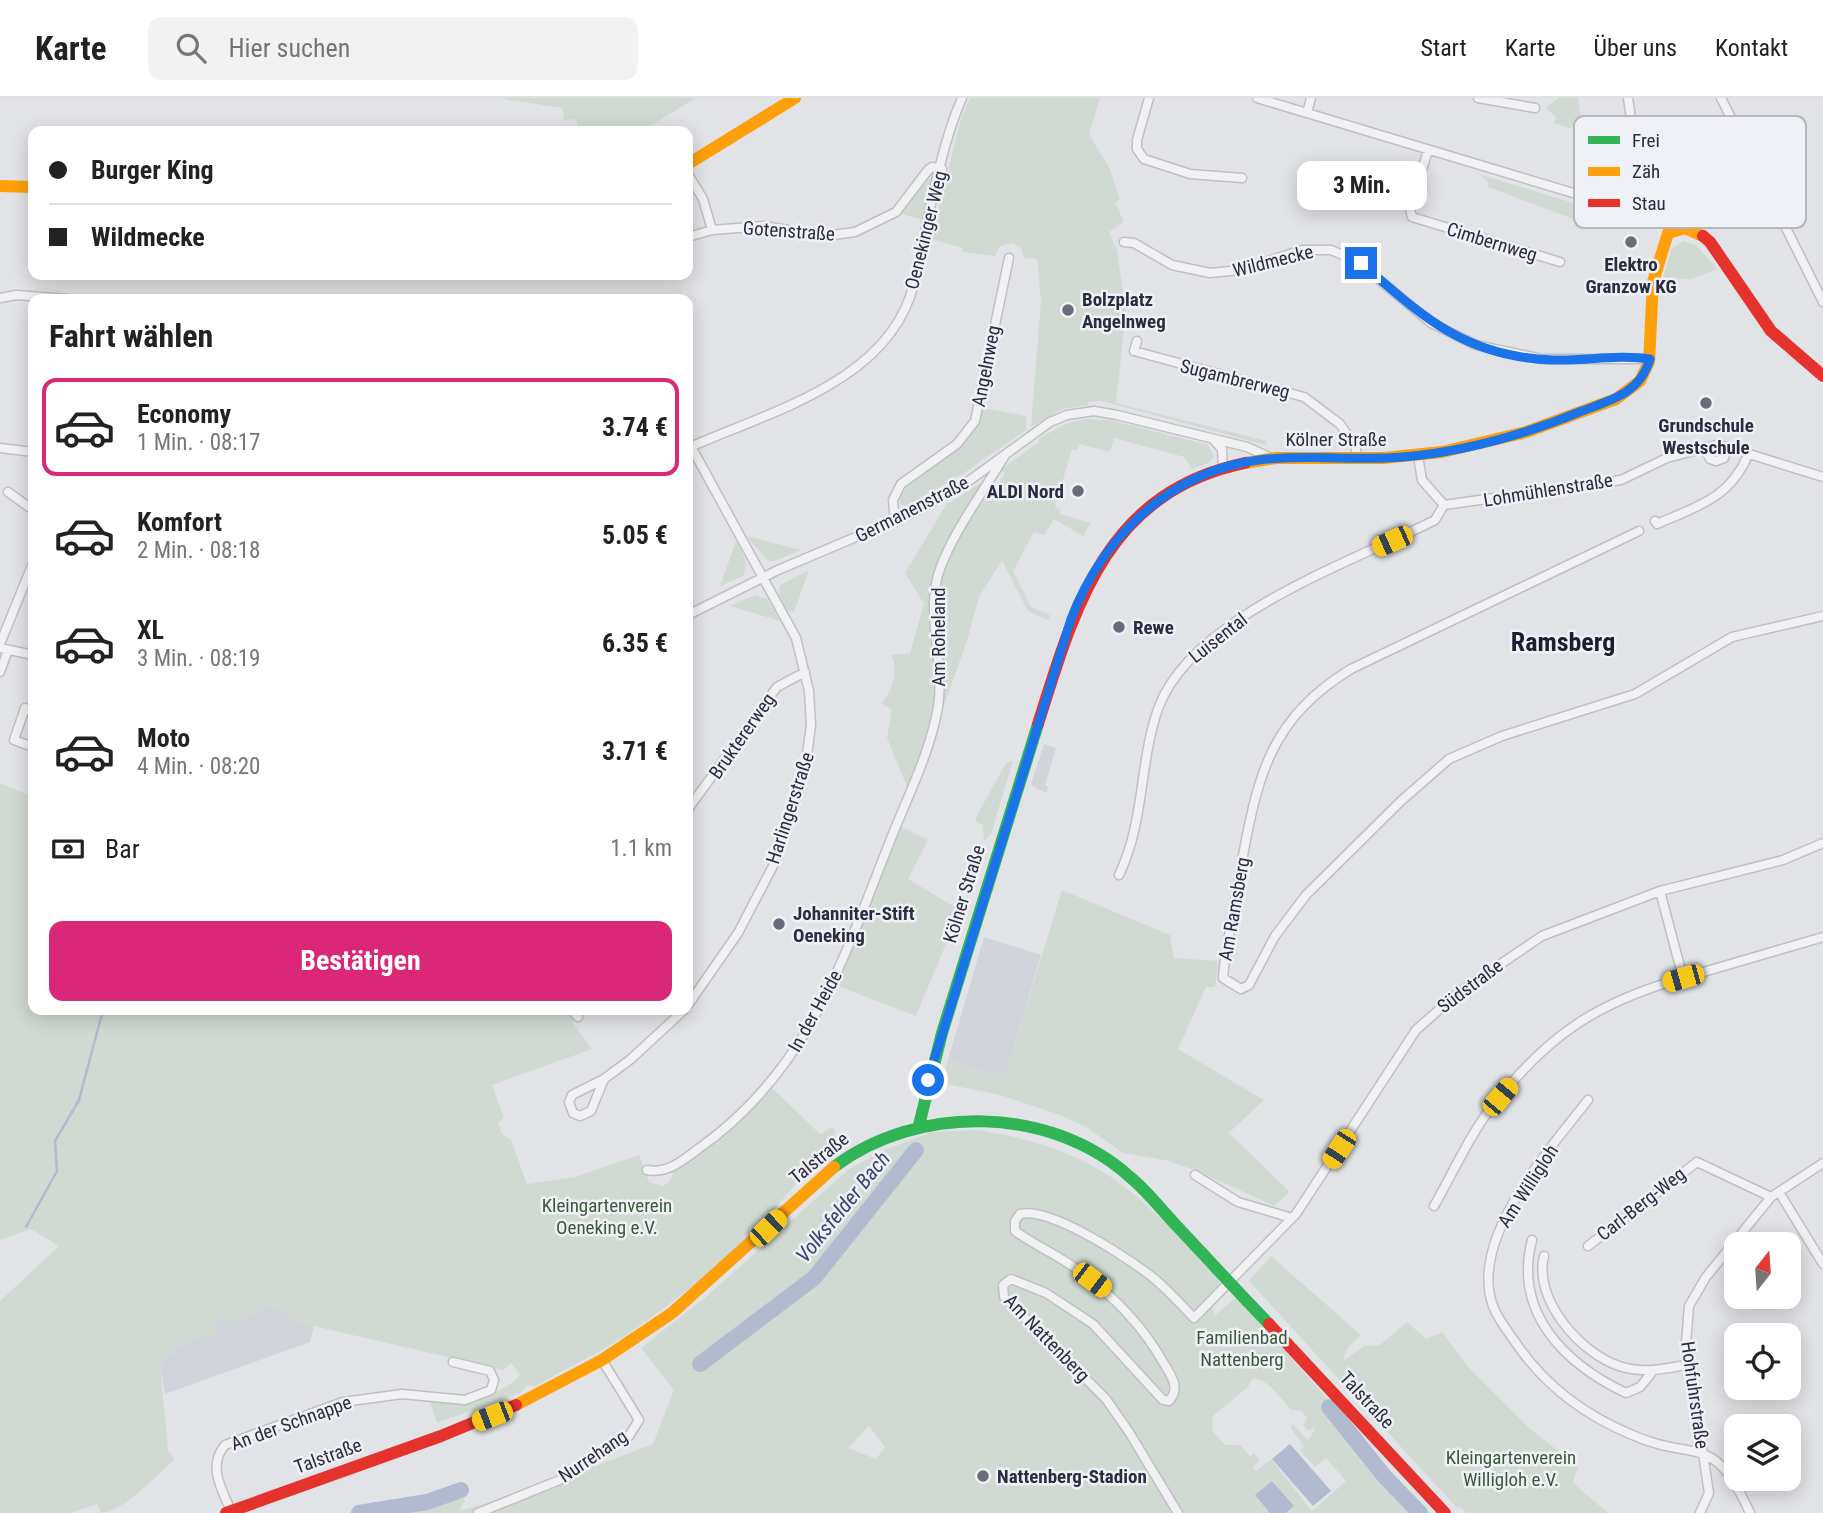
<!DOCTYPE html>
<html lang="de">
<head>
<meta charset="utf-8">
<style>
	:root { --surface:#fff; --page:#f2f2f2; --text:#222; --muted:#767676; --line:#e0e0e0; --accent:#db2777 }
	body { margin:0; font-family:"Roboto Condensed",sans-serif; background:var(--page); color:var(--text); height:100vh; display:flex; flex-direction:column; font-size:26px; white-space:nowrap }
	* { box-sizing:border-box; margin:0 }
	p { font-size:23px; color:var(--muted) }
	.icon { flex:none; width:38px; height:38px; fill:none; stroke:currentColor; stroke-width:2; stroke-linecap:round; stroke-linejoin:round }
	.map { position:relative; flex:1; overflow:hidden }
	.panel { position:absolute; left:28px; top:196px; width:665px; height:721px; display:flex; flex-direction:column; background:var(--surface); border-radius:14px; box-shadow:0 4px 18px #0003 }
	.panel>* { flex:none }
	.banner { position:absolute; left:28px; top:28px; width:665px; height:154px; border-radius:14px; box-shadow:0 4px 18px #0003; display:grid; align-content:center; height:154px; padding:0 21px; background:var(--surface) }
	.needle { width:46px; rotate:17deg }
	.controls { position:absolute; left:1724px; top:1134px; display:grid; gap:14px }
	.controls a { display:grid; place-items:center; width:77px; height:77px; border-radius:14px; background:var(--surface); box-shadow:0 4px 18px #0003; font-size:35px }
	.end { position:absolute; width:32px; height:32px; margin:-16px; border:9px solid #1a73e8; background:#fff; box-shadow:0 0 0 4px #fff }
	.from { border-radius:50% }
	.bubble { position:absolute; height:49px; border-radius:14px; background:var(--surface); box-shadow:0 4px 18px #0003; font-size:23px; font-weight:700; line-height:49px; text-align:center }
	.car { position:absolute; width:21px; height:42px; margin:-21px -10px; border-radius:9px; box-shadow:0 0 5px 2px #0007; background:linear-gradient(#f5c518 24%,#345 0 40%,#f5c518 0 76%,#345 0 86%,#f5c518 0) }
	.banner b { display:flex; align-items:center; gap:24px; height:66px; font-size:26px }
	.banner b+b { border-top:2px solid var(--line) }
	.banner i { width:18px; height:18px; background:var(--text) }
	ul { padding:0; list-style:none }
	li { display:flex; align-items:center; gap:21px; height:98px; margin:0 14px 10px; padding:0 7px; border:4px solid transparent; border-radius:14px }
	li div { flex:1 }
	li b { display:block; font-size:26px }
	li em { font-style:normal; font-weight:700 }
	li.on { border-color:var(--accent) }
	li>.icon { width:63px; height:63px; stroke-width:1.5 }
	h2 { padding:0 21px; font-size:32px; line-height:84px }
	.pay { display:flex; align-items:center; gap:18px; height:77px; padding:0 21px; font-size:26px }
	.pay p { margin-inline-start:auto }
	.cta { display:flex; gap:14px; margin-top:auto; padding:14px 21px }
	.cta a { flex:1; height:80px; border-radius:14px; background:var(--accent); color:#fff; font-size:28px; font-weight:700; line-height:80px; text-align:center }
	header { display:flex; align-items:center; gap:42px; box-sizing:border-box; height:98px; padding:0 35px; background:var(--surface); border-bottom:2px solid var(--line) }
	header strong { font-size:33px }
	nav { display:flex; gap:38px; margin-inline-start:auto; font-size:24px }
	.search { width:490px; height:63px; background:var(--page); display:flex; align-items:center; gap:18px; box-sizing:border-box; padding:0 24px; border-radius:14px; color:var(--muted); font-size:26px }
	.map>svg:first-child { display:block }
	.built { fill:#d2d4db }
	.green { fill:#d1dad2; fill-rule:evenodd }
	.water { fill:#b2bad0 }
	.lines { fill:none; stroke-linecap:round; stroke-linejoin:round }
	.stream { stroke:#b2bad0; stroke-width:2.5 }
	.river { stroke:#b2bad0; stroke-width:16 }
	.street-casing { stroke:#bfc0c3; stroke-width:11 }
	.street { stroke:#f1f1f4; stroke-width:8 }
	.fast { stroke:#30b455; stroke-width:12 }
	.slow { stroke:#ff9f0a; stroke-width:12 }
	.jam { stroke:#e5322d; stroke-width:12 }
	.route { stroke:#1a73e8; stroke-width:9 }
	.poi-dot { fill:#6a6d79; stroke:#f0f1f6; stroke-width:2.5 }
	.labels { text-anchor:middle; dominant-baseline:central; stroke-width:5; stroke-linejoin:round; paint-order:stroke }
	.street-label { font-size:19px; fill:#2a2d3f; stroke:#f0f1f6 }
	.poi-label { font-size:19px; font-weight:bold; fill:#2a2d3f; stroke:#f0f1f6; text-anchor:start }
	.park-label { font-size:19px; fill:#385a38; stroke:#f0f1f6 }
	.water-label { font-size:21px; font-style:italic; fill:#364471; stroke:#f0f1f6 }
	.district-label { font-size:26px; font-weight:bold; fill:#1c1f30; stroke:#f0f1f6 }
	.key { fill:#f0f1f6; stroke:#b5b6bf; stroke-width:2 }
	.key-label { font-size:19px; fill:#2a2d3f }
</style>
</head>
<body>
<header>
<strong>Karte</strong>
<div class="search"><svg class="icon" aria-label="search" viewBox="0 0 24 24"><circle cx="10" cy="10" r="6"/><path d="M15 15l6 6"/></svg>Hier suchen</div>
<nav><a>Start</a><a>Karte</a><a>Über uns</a><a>Kontakt</a></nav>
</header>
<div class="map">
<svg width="1823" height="1415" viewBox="0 0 1823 1415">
	<rect width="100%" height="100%" fill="#e2e3e6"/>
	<!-- built -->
	<path class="built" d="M1044,646L1056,650L1045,687L1048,689L1046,695L1031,687Z
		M984,839L1041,857L1005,979L948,962Z
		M270,1207L301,1225L314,1228L310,1244L165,1296L160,1267L184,1246L199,1238L216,1236L215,1223L244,1221Z"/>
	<!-- green -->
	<path class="green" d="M499,0H696L642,33H579L576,21L564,22L562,10Z
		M970,0H1100L1089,36L1110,71L1120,102L1115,104L1124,124L1109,134L1117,153L1126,215L1116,305L1266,343V347L1102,303L1088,304V307L1062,311L1031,329L1041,202L1037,161L1024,160L1021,150L1012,145L1000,148L995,158L962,154L963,150L931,141L961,21Z
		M1559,0H1578L1582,28L1569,30L1554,25L1556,19L1545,10Z
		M934,75L923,122L901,116L930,76Z
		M1479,76L1612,117L1577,109L1573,121L1488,89L1489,85Z
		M1684,143L1697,148L1717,171L1691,181H1663L1671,151Z
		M983,310L1026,318V332L964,375L907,408L900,406V398C927,360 968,360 983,310Z
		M1085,321L1110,322L1208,347L1214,358L1210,364L1192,371L1184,359L1114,340L1110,354L1079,346L1077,352L1072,351L1055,409L1061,412L1060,416L1091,425L1083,438L1054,421L1044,437L1034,434L1013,473L1031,509L1050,517L1048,522L1028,513L1002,462L979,499L967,543L943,610L939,608L937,494L944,466L991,386L997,389L1005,375L1000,372L1039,344L1038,341L1065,326Z
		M984,383L935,483L937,594L931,631L908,691L887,640L892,612L881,605C892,595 899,570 891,557L910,555L924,506L905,475L946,407Z
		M746,438L801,452L775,463H768Z
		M736,443C743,456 749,463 743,478L720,488Z
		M809,472L794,514L787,512L779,497L780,487Z
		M755,497L767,501L780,523L730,508Z
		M1013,663L991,736L984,743L983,727L977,725L975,721L1006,665Z
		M0,685L33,699V912H566L575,919L572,924L592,951L492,987L504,1020L498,1025L502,1036L511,1042L527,1086L575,1079L639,1057L649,1084L663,1088L669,1084L675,1071L770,988L820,1036L833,1029C842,1051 822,1051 812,1065C762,1133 691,1194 620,1241C593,1258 563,1272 536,1288L527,1287L522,1294L437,1325L429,1301C455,1306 470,1307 494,1295C503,1291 515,1285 520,1276L511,1265L503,1272L301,1225L270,1207L244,1221L216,1224V1236C191,1239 178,1251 160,1267L168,1353L175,1361C158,1376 122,1415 101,1415L97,1406L71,1415H0V1203L59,1148L31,1131L0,1142Z
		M898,727L928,742L908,781L960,812L916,918L835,887Z
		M1062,792L1170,837L1174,860L1219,863L1215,889H1206L1178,951L1264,1002L1229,1035L1290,1094L1274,1108L1200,1074L1165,1062L1123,1055L1086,1029L1060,1017L1000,997L941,985L948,962L1005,978Z
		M977,1032C1100,1051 1139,1094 1220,1183L1212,1202L1214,1218L1237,1199L1428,1415H374L425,1407L461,1395L465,1403L459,1413L527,1394L653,1346L674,1292L641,1250L706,1199L849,1071L887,1051L932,1034ZM1253,1280C1270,1282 1281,1301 1291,1312L1302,1313L1307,1320L1303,1327L1309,1333L1313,1330L1315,1332L1308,1342L1293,1326L1290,1329L1304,1348L1300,1352L1315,1369L1326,1360L1346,1383L1312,1413L1271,1361L1256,1373L1253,1369L1260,1362L1254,1355L1250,1358L1240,1347H1225L1212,1333L1213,1318L1248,1289ZM869,1328L885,1349L876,1361L848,1350Z
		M1271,1158L1361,1237L1348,1249L1343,1263L1364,1248L1380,1247L1407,1224L1426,1241L1442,1234L1468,1269L1530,1331L1578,1368L1573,1385L1608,1415H1466L1460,1409L1457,1410L1249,1183Z"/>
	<!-- water -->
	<path class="water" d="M1290,1346L1331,1393L1313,1408L1272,1361Z
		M1272,1383L1294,1408L1286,1415H1270L1255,1397Z"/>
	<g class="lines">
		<!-- stream -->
		<path class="stream" d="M26,1129L57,1073L55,1043L79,1002L103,912
			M846,1141L850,1125"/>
		<!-- river -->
		<path class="river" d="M700,1266L814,1180L916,1052
			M1329,1309L1385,1379L1420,1415
			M359,1415L427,1404L461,1392"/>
		<!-- street casing -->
		<g class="street-casing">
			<path id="street" d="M1149,0L1137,42V51L1144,61L1190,76L1242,80
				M1257,0L1653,119L1673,131
				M1478,0L1535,10
				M1628,0L1638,70L1636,114
				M1721,0L1823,204
				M1307,15L1311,0
				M1428,52L1410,111L1412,119L1560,164
				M688,76L703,101L712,132L763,128L826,138L855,134L896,114L928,72L932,69L942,71
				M688,139L712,132
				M1124,144L1134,145L1172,167L1210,175L1240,172L1302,152H1331L1357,163L1431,225L1476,247L1542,261H1650
				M0,200L16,197L69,201
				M1137,243L1134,253L1304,299L1340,326L1355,348L1358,360
				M1214,342L1222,351L1223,370
				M688,343L796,540L809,593L811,627L805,672L773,768L738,835L688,907
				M0,350L33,354
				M688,350C768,314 891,284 914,185C927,129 939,52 962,0
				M1746,355L1823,379
				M1418,358L1422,382L1444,407L1621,382L1667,360L1716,347L1727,349L1724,360L1716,363L1710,361L1704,349
				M8,394L33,412
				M1655,423L1657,426C1698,408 1730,400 1748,357
				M895,424L893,402L901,386L957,346L975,323L1009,160
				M1639,433L1351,571C1271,620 1258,676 1242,763C1236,799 1229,834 1224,869L1223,880L1241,891L1249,887L1275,838L1306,797L1401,703L1449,661L1502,638L1635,596L1732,539L1823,518
				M688,517L778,472L915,414L966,385L1050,324L1067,317L1094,313L1117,317L1247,349L1269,359
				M0,546L33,465
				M0,550L33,557
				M0,574L8,552
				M33,613L25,610L14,642L33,649
				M688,711L777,589L805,574
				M1119,777C1145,723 1139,665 1158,611C1191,518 1353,464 1435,422L1444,407
				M1660,793L1683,880L1823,839
				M578,919L576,917L580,912
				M604,981L591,1013L580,1018L573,1015L569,1004L572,997L604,981L631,961L684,912
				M1588,1002C1550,1051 1468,1141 1493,1208C1498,1222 1510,1236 1518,1248C1546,1288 1585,1317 1630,1336C1697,1366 1712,1331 1750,1415
				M647,1072C667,1076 682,1063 698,1051C808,974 843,862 890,743C907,700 930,655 938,609C945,565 926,520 938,477C950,438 984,393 1005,357
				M1195,1077L1238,1104L1292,1120
				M1779,1094L1823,1166
				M1434,1108C1453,1075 1470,1036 1494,1006C1549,936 1598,904 1683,880
				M1532,1142C1513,1215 1565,1266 1626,1295L1640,1289L1653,1273
				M1588,1148L1697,1064L1771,1099
				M1544,1158C1533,1201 1580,1255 1619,1268C1643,1276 1666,1271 1690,1266
				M231,1413C222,1392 207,1368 225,1347L343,1304L402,1296L465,1302L491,1292L494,1282L490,1273L453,1264
				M478,1415L567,1379L629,1338L639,1322L602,1262
				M1178,1415L1129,1334L1106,1301L1004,1199L1003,1187L1011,1181L1046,1195L1093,1226L1163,1302L1169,1303C1181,1289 1171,1278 1163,1264C1141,1225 1112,1196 1075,1170C1056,1156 1034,1147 1015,1133V1123L1020,1116C1050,1109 1121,1156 1147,1175C1164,1187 1179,1205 1194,1220L1296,1116L1416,932L1458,895L1542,838L1660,793L1783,762L1823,745
				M1700,1415L1709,1395L1686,1245L1689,1208L1706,1179L1771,1099L1823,1065"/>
		</g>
		<!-- street -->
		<use href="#street" class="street"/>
		<!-- fast -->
		<path class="fast" d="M919,1027L942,935L1038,626
			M834,1069C918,1006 1050,1007 1130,1079C1146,1092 1160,1110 1174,1125C1206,1159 1237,1193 1269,1226"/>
		<!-- slow -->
		<path class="slow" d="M688,66L795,0
			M0,88L33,89
			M1245,365L1276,360H1383L1442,354L1526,334L1616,301L1640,283L1649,264L1653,184L1668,135L1685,130L1703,138
			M516,1307L602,1262L672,1215L834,1069"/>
		<!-- jam -->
		<path class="jam" d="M1703,138L1710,144L1771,233L1823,278
			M1038,626C1075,508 1106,394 1245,365
			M1269,1226L1445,1415
			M226,1415L441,1338L516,1307"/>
	</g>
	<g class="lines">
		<!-- route -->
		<path class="route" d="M928,982L1071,521C1102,440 1170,373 1259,362C1307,356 1355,363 1403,359C1463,354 1526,336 1582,313C1612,302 1640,295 1650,261C1618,256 1585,263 1553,262C1465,259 1423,219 1361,165"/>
	</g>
	<!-- markers -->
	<g class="poi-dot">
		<circle cx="1631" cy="144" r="7"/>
		<circle cx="1068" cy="212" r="7"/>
		<circle cx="1706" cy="305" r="7"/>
		<circle cx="1078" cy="393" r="7"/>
		<circle cx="1119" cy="529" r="7"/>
		<circle cx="779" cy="826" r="7"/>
		<circle cx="983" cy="1378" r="7"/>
	</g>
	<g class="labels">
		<!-- street labels -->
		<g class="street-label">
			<text transform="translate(926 132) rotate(-76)">Oenekinger Weg</text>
			<text transform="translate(789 133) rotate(4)">Gotenstraße</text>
			<text transform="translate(1492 144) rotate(17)">Cimbernweg</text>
			<text transform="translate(1273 163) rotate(-14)">Wildmecke</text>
			<text transform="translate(986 268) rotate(-79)">Angelnweg</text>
			<text transform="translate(1235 281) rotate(14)">Sugambrerweg</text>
			<text x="1336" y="341">Kölner Straße</text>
			<text transform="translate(1548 392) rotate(-9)">Lohmühlenstraße</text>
			<text transform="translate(912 411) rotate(-27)">Germanenstraße</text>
			<text transform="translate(938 539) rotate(-90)">Am Roheland</text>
			<text transform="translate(1218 540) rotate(-38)">Luisental</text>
			<text transform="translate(742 638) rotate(-55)">Bruktererweg</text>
			<text transform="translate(790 710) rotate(-72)">Harlingerstraße</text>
			<text transform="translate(964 796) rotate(-73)">Kölner Straße</text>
			<text transform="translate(1234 811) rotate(-80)">Am Ramsberg</text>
			<text transform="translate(1470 888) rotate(-37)">Südstraße</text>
			<text transform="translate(815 913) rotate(-61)">In der Heide</text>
			<text transform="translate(819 1060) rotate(-39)">Talstraße</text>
			<text transform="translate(1528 1088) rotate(-57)">Am Willigloh</text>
			<text transform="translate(1641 1106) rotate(-38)">Carl-Berg-Weg</text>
			<text transform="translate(1047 1240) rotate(46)">Am Nattenberg</text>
			<text transform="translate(1695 1297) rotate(82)">Hohfuhrstraße</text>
			<text transform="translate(1367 1302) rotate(47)">Talstraße</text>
			<text transform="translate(291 1325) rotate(-20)">An der Schnappe</text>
			<text transform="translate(328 1358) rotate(-20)">Talstraße</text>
			<text transform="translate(593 1358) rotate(-34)">Nurrehang</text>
		</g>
		<!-- poi labels -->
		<g class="poi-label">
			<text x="1631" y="166" text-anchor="middle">Elektro<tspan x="1631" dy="22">Granzow KG</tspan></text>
			<text x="1082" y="201">Bolzplatz<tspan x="1082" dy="22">Angelnweg</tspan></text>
			<text x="1706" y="327" text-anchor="middle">Grundschule<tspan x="1706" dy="22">Westschule</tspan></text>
			<text x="1064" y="393" text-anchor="end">ALDI Nord</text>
			<text x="1133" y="529">Rewe</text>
			<text x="793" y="815">Johanniter-Stift<tspan x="793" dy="22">Oeneking</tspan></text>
			<text x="997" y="1378">Nattenberg-Stadion</text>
		</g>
		<!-- park labels -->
		<g class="park-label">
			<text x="607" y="1107">Kleingartenverein<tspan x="607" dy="22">Oeneking e.V.</tspan></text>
			<text x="1242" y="1239">Familienbad<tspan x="1242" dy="22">Nattenberg</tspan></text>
			<text x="1511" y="1359">Kleingartenverein<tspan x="1511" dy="22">Willigloh e.V.</tspan></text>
		</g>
		<!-- water labels -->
		<g class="water-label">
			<text transform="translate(843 1109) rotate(-51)">Volksfelder Bach</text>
		</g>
		<!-- district labels -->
		<g class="district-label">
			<text x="1563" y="544">Ramsberg</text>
		</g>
	</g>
	<!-- legend -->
	<rect x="1574" y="18" width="232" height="112" rx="10" class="key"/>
	<rect x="1588" y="38" width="32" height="8" fill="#30b455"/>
	<rect x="1588" y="69" width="32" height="9" fill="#ff9f0a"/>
	<rect x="1588" y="101" width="32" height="8" fill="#e5322d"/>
	<g class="key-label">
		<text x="1632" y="49">Frei</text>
		<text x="1632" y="80">Zäh</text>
		<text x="1632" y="112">Stau</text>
	</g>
</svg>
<div class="controls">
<a><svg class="needle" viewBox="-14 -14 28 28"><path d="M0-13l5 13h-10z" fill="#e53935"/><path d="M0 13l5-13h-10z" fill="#767676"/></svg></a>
<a><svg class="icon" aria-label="locate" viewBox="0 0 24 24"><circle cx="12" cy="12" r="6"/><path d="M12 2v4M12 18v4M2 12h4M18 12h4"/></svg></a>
<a><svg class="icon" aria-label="layers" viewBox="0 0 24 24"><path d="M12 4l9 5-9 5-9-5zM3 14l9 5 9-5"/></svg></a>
</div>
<i class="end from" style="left:928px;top:982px"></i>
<i class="end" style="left:1361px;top:165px"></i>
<div class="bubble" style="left:1297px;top:63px;width:130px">3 Min.</div>
<i class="car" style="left:1392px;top:443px;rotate:246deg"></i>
<i class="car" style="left:1683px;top:880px;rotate:254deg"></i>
<i class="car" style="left:1500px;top:999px;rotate:40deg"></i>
<i class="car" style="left:1339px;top:1051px;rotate:213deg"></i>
<i class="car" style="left:768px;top:1130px;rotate:46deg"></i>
<i class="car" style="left:1092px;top:1182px;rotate:127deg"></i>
<i class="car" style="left:492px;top:1318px;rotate:249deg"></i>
<div class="banner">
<b><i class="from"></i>Burger King</b>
<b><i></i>Wildmecke</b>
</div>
<section class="panel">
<h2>Fahrt wählen</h2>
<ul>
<li class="on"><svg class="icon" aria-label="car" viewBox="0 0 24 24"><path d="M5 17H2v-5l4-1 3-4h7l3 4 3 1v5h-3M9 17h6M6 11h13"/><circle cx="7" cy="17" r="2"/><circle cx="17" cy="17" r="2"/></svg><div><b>Economy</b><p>1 Min. · 08:17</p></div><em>3.74 €</em></li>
<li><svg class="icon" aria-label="car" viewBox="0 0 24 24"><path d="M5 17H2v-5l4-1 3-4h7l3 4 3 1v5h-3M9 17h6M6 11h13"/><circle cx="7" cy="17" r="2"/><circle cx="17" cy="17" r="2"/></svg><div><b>Komfort</b><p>2 Min. · 08:18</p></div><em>5.05 €</em></li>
<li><svg class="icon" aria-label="car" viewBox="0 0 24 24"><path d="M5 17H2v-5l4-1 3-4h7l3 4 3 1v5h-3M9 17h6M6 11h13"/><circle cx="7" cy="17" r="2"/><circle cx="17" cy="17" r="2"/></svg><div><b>XL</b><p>3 Min. · 08:19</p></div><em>6.35 €</em></li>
<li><svg class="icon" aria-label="car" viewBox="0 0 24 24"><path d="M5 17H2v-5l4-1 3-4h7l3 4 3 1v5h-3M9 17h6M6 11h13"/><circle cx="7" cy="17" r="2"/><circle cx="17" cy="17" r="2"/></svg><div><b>Moto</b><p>4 Min. · 08:20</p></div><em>3.71 €</em></li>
</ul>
<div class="pay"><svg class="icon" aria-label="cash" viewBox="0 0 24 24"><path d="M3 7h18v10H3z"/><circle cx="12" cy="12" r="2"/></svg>Bar<p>1.1 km</p></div>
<div class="cta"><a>Bestätigen</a></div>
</section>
</div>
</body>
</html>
